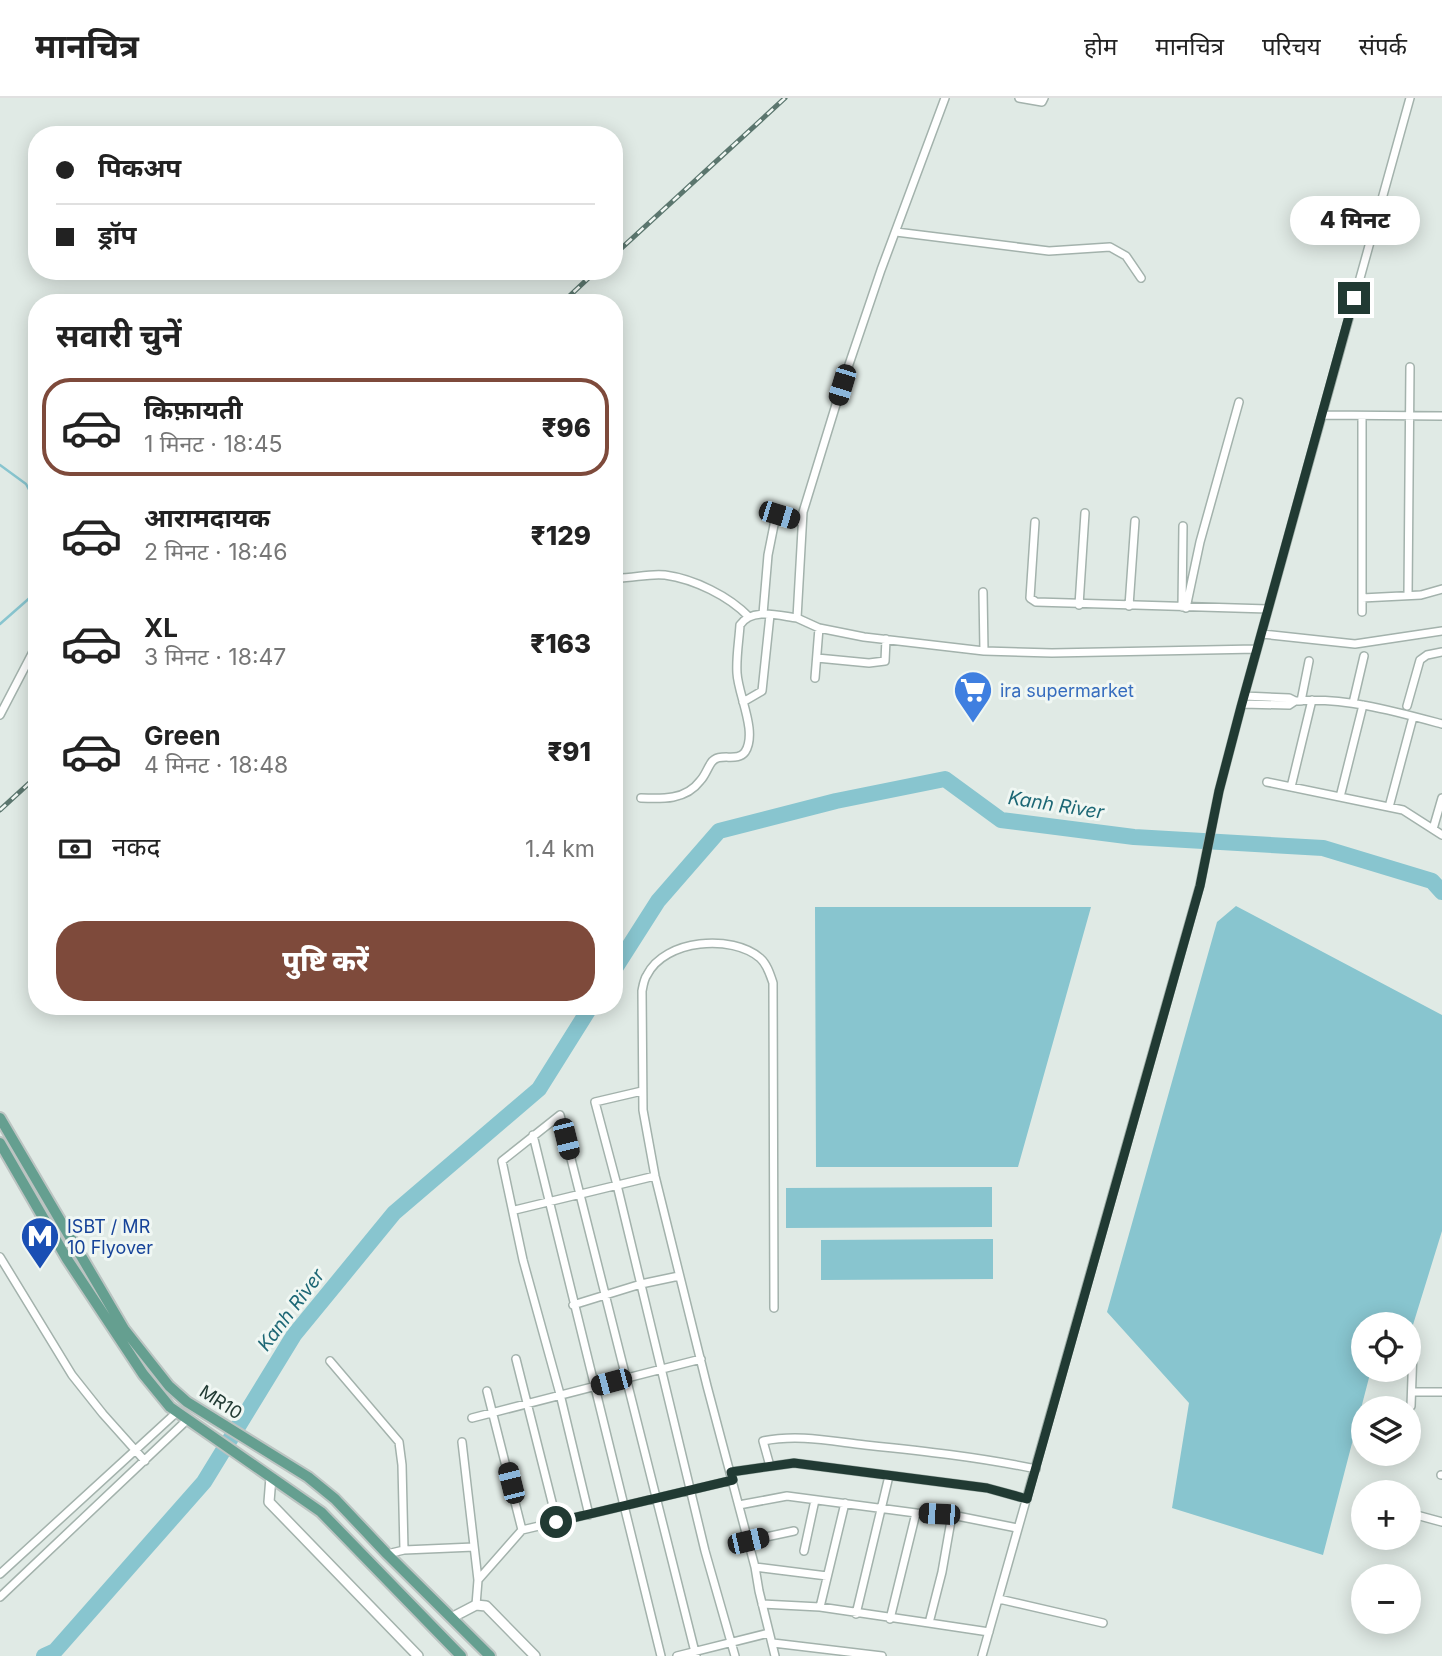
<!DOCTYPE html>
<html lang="hi">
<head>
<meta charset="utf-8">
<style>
	:root { --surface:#fff; --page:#f2f2f2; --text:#222; --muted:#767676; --line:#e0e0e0; --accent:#7e4a3b }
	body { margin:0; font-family:Inter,"Noto Sans Devanagari",sans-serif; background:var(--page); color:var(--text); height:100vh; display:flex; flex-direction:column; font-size:26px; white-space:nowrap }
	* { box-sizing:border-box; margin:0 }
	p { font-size:23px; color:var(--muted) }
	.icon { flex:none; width:38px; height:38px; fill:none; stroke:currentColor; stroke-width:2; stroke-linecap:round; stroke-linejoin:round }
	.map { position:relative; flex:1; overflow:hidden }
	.details { position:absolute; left:28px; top:196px; width:595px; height:721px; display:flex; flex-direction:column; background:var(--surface); border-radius:28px; box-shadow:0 4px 18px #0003 }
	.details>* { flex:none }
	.banner { position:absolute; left:28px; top:28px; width:595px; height:154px; border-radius:28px; box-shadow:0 4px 18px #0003; display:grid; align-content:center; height:154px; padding:0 28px; background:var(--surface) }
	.fabs { position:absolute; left:1351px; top:1214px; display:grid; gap:14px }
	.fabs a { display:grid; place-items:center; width:70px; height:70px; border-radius:50%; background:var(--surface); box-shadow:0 4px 18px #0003; font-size:35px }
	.end { position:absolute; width:32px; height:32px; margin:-16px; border:9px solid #213a33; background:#fff; box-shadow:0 0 0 4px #fff }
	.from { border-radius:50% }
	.bubble { position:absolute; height:49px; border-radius:24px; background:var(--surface); box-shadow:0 4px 18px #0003; font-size:23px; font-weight:800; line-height:49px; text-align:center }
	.car { position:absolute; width:21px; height:42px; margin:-21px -10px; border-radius:9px; box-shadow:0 0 5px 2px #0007; background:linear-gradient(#222 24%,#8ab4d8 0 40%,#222 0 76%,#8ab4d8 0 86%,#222 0) }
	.banner b { display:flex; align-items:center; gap:24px; height:66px; font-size:26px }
	.banner b+b { border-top:2px solid var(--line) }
	.banner i { width:18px; height:18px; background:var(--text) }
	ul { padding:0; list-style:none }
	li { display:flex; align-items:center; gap:21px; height:98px; margin:0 14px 10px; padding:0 14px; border:4px solid transparent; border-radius:28px }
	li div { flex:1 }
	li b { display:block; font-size:26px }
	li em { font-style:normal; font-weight:800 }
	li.selected { border-color:var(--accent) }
	li>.icon { width:63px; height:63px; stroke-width:1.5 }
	h2 { padding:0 28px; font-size:32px; line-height:84px }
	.pay { display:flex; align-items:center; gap:18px; height:77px; padding:0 28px; font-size:26px }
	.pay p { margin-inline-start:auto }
	.cta { display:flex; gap:14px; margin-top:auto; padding:14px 28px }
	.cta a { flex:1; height:80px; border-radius:28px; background:var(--accent); color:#fff; font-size:28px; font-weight:800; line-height:80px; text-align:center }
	header { display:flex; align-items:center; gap:42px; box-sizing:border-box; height:98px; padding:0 35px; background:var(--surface); border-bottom:2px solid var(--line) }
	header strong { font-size:33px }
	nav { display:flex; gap:38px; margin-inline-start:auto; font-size:24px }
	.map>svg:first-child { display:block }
	.water { fill:#88c5cf }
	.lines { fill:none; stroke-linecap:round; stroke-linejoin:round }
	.stream { stroke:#88c5cf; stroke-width:2.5 }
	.river { stroke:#88c5cf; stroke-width:16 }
	.minor-casing { stroke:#a3b2ac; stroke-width:10 }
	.tertiary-casing { stroke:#a3b2ac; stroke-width:12 }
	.primary-casing { stroke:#bcc4c2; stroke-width:14 }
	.minor { stroke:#fff; stroke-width:7 }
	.tertiary { stroke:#fff; stroke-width:9 }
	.primary { stroke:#659f90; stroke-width:10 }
	.rail-casing { stroke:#5b766e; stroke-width:5 }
	.rail { stroke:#f0f7f3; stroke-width:2.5; stroke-dasharray:8; stroke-linecap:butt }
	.route { stroke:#213a33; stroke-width:9 }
	.labels { text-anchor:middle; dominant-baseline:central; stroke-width:6; stroke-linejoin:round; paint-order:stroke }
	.shop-label { font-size:18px; fill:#366cbe; stroke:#f0f7f3; text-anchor:start }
	.transit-label { font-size:18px; fill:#164399; stroke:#f0f7f3; text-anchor:start }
	.street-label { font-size:18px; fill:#213a33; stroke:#f0f7f3 }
	.water-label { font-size:19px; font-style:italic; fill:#1c6775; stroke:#f0f7f3 }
</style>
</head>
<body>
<header>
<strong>मानचित्र</strong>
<nav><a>होम</a><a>मानचित्र</a><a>परिचय</a><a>संपर्क</a></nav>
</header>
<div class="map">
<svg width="1442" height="1558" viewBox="0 0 1442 1558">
	<rect width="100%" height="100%" fill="#e0eae5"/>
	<!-- water -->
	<path class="water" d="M1236,808L1442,917V1133L1412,1230L1409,1232V1227H1363V1272H1371L1323,1457L1172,1410L1189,1305L1107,1214L1217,824Z
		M815,809H1091L1018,1069H816Z
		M992,1089V1129L786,1130V1090Z
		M993,1141V1181L821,1182V1142Z"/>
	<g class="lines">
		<!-- stream -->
		<path class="stream" d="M0,367L26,386L37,406
			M0,526L33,497L37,479"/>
		<!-- river -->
		<path class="river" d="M614,872L658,803L719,733L836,703L945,681L1001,722L1134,739L1323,750L1432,783L1442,794
			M44,1558L55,1553L204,1384L294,1237L394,1115L539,991L591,908"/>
		<!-- minor casing -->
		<g class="minor-casing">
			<path id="minor" d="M945,0L881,172L842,287L803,414L797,520L819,530L864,539L984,553L1052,555L1257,551
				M1019,0L1042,4L1044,0
				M896,134L1049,153L1110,149L1126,158L1141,180
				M1322,317L1442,318
				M1035,424L1030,500L1036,504L1268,511
				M614,480C631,481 648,475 665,477C694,481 729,498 749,519
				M983,494L984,553
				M1408,497L1410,269
				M1362,500L1421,497L1442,491
				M1079,507L1085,415
				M1129,508L1135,423
				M1182,509L1183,428
				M1186,510L1200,444L1239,304
				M1362,514V318
				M763,516L768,457L776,417L802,424
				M1262,536L1355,546L1442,533
				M817,560L869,565L885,563L886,541
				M815,580L819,530
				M1295,603C1345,599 1394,613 1442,626
				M1301,603L1309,563
				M743,604L762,593L770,517
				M1353,605L1364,558
				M1242,606L1289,607L1295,603L1289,600L1244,598
				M1407,608L1420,562L1427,557L1442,554
				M0,617L37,546
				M1267,684L1403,712L1442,737
				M1291,689L1312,602
				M1340,699L1363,607
				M641,700C662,701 686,702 700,683C705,678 707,671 711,665C719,653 737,665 745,654C758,634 738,597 737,575C736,559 739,543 740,527C752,509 780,518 797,520
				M1389,709L1413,619
				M1433,731L1442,700
				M642,993L595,1004L617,1087L705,1453L735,1558
				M533,1037L661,1558
				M515,1112L655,1078
				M0,1159L72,1277L103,1316L145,1363
				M573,1207L641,1186L679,1178
				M774,1210L773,885C770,876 767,866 760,860C732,836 665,841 647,877C644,881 643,888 642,893L643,1012L655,1078L707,1288L755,1469L759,1493L775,1558
				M516,1261L557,1424
				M330,1263L399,1344L402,1367L404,1452
				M487,1293L522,1432
				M1412,1294H1442
				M1411,1308L1413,1251
				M472,1320L701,1261
				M462,1344L478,1482
				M770,1368L763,1343C798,1336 830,1343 865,1347C923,1353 979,1359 1036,1371
				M731,1374L794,1365L987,1390L1027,1401
				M1441,1377H1442
				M739,1407L787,1398L916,1415L952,1417L1017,1430
				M1409,1415L1442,1424
				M589,1417L560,1296L523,1162L502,1063L560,1017L696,1558
				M748,1443L794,1433
				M804,1453L815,1402
				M387,1456L404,1452L474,1449
				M755,1469L827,1478
				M0,1476L177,1314
				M0,1499L187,1322
				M999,1501L1103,1525
				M762,1506L820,1509L929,1525L942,1474L952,1417
				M476,1507L478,1482L522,1432L733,1382
				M820,1509L845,1405
				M856,1516L889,1378
				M890,1521L916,1415
				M929,1525L989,1534
				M773,1545L882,1558
				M677,1558L769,1535
				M982,1558L1200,787L1219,693L1241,609L1410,0"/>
		</g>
		<!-- tertiary casing -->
		<g class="tertiary-casing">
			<path id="tertiary" d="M271,1379L269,1404L418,1558
				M453,1519L476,1507L486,1508L535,1558"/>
		</g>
		<!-- primary casing -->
		<g class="primary-casing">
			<path id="primary" d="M0,1020L124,1231L169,1288L187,1304L308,1379L335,1401L387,1456L490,1558
				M0,1045L67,1161L143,1276L170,1309L321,1414L461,1558"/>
		</g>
		<!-- minor -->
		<use href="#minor" class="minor"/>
		<!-- tertiary -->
		<use href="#tertiary" class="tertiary"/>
		<!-- primary -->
		<use href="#primary" class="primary"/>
		<!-- rail casing -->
		<g class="rail-casing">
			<path id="rail" d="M614,157L785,0
				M562,205L596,173
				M0,712L37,678"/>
		</g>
		<!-- rail -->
		<use href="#rail" class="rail"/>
	</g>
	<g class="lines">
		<!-- route -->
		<path class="route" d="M556,1424L733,1382L731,1374L794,1365L987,1390L1027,1401L1200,788L1219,693L1241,609L1354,200"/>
	</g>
	<!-- icons -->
	<defs>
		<g id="supermarket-pin" transform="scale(2.0125)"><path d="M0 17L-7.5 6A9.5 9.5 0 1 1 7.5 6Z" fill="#3f7fe0" stroke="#f0f7f3"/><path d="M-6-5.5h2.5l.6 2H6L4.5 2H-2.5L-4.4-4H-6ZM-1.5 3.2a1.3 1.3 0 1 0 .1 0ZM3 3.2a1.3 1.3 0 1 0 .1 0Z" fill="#fff"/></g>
		<g id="metro-pin" transform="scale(2.0125)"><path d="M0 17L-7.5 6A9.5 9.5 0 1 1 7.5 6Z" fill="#1a4fb4" stroke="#f0f7f3"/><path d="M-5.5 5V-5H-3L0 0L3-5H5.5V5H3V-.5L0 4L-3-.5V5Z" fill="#fff"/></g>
	</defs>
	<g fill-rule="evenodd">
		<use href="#supermarket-pin" x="973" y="592"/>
		<use href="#metro-pin" x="40" y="1138"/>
	</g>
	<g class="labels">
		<!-- shop labels -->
		<g class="shop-label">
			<text x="1000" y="592">ira supermarket</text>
		</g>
		<!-- transit labels -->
		<g class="transit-label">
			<text x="67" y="1128">ISBT / MR<tspan x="67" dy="21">10 Flyover</tspan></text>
		</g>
		<!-- street labels -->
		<g class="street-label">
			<text transform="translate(221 1304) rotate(33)">MR10</text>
		</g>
		<!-- water labels -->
		<g class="water-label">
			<text transform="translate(1056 707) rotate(9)">Kanh River</text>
			<text transform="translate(291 1212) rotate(-53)">Kanh River</text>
		</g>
	</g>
</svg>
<div class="fabs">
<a><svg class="icon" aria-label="locate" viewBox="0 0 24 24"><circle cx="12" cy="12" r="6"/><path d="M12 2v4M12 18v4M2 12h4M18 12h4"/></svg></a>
<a><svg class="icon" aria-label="layers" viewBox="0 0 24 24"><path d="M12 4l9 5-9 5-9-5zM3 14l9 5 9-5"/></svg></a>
<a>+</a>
<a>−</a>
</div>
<i class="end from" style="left:556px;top:1424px"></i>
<i class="end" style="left:1354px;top:200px"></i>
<div class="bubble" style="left:1290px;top:98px;width:130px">4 मिनट</div>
<i class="car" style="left:842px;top:287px;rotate:197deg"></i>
<i class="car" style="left:779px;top:417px;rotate:107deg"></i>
<i class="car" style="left:566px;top:1041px;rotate:166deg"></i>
<i class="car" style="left:611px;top:1284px;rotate:255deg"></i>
<i class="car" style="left:511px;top:1385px;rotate:346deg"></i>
<i class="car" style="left:939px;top:1416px;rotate:273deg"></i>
<i class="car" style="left:748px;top:1443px;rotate:77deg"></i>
<div class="banner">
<b><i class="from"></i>पिकअप</b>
<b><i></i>ड्रॉप</b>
</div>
<section class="details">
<h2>सवारी चुनें</h2>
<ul>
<li class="selected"><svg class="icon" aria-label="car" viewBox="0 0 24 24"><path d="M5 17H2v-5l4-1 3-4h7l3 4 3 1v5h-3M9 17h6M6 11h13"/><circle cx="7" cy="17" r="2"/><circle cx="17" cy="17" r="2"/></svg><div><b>किफ़ायती</b><p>1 मिनट · 18:45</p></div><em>₹96</em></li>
<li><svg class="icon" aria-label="car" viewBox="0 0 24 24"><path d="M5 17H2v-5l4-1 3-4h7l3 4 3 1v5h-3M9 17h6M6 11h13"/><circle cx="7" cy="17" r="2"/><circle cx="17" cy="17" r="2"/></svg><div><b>आरामदायक</b><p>2 मिनट · 18:46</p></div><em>₹129</em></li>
<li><svg class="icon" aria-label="car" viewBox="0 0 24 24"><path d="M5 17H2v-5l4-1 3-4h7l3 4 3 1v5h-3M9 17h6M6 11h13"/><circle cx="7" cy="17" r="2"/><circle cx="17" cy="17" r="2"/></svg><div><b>XL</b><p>3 मिनट · 18:47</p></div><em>₹163</em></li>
<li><svg class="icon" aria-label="car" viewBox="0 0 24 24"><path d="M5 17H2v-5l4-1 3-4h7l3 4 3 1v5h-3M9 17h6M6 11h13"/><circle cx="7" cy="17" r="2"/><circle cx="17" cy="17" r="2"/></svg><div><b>Green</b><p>4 मिनट · 18:48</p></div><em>₹91</em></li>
</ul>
<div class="pay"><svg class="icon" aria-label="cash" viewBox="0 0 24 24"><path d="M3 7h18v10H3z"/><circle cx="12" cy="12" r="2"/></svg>नकद<p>1.4 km</p></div>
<div class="cta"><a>पुष्टि करें</a></div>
</section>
</div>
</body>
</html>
